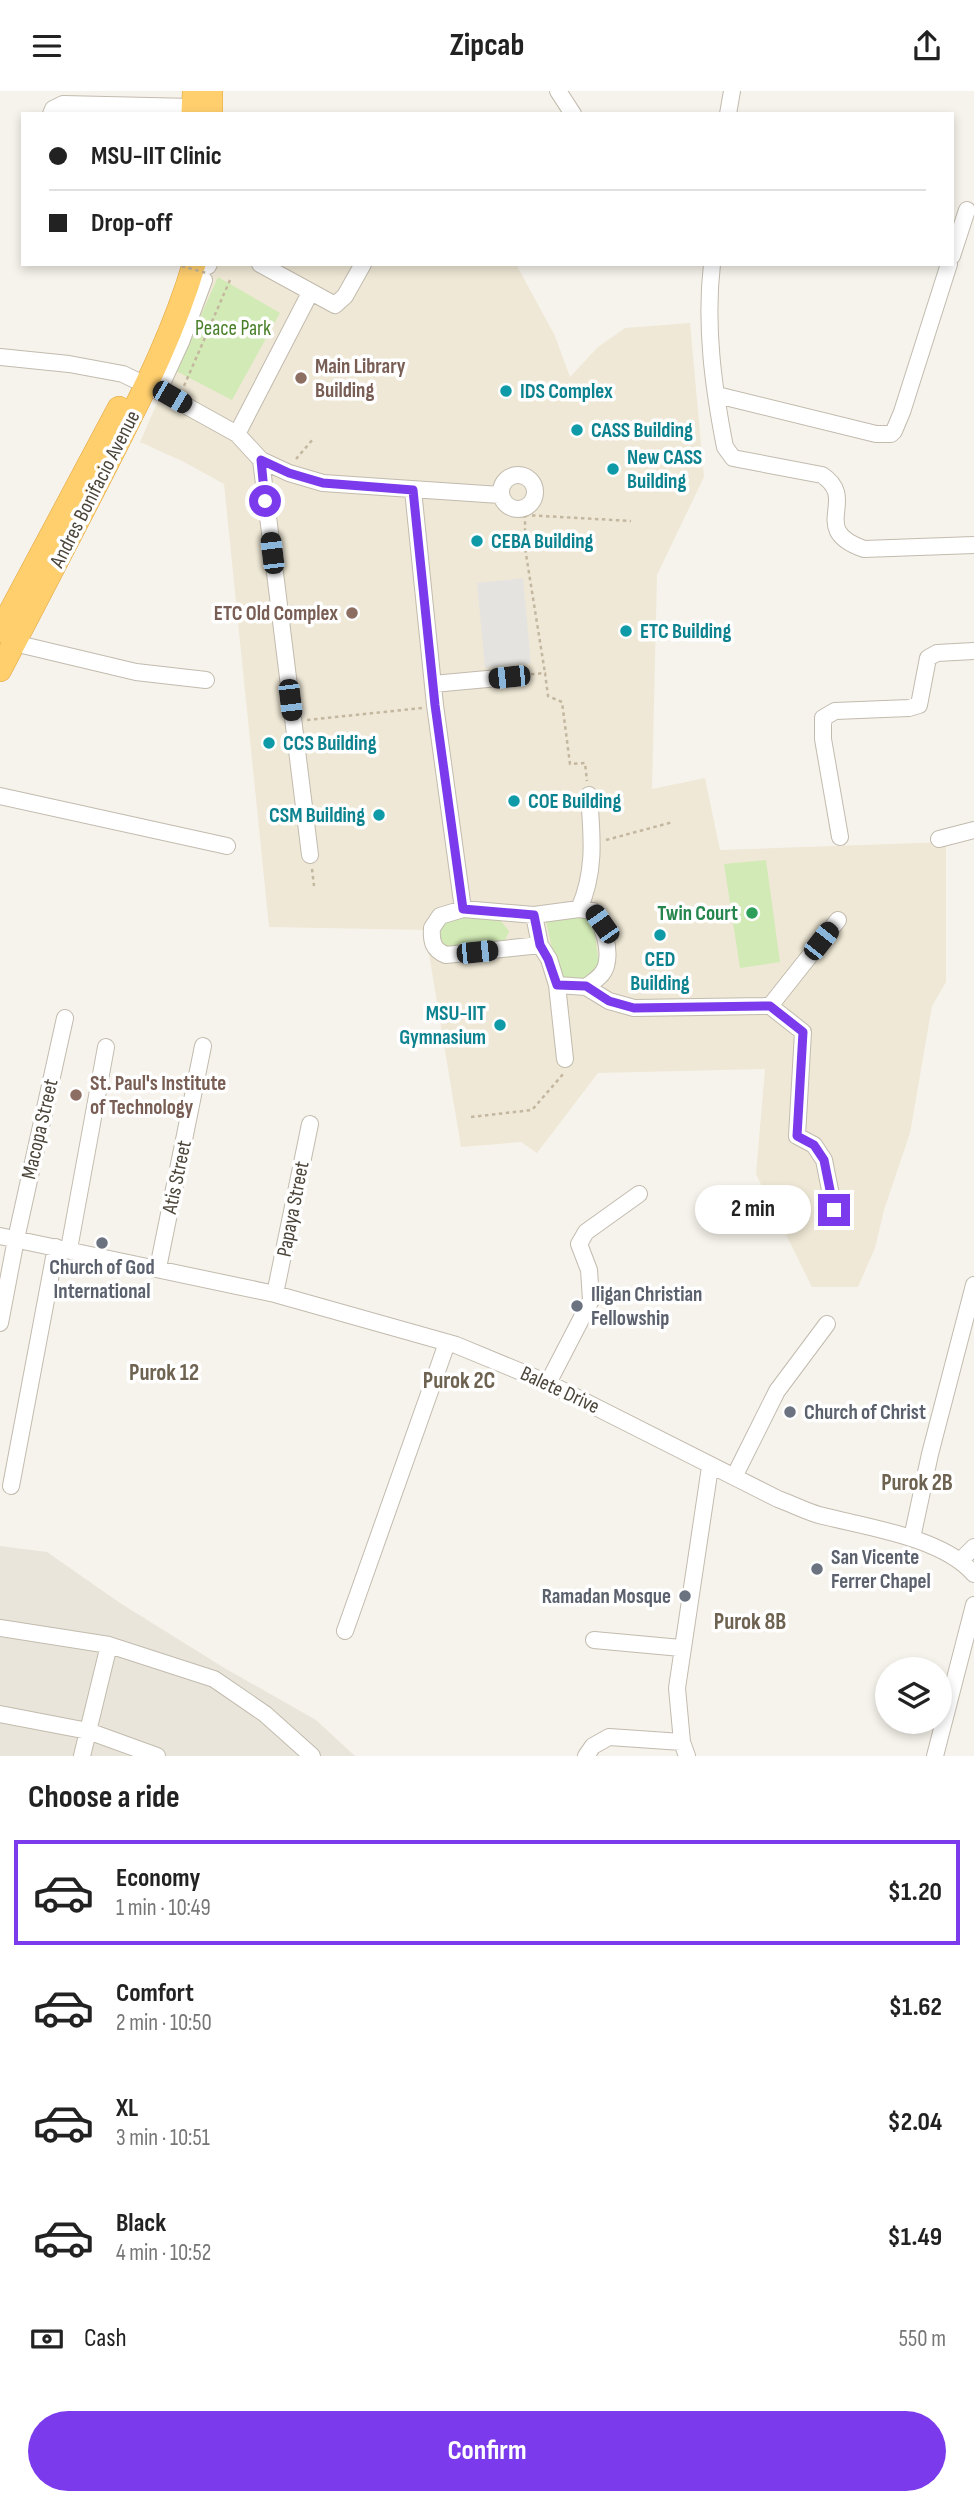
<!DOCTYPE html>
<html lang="en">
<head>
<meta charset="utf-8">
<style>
	:root { --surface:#fff; --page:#f6f6f6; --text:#222; --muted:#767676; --line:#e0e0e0; --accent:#7c3aed }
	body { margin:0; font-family:"Sofia Sans Condensed",sans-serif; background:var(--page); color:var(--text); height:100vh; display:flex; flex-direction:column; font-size:26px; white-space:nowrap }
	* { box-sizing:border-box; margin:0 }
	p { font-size:23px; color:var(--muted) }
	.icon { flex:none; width:38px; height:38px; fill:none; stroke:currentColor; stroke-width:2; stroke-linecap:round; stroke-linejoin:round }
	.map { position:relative; height:1665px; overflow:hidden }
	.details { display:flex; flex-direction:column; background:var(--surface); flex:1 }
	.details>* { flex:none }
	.banner { position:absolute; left:21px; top:21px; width:933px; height:154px; border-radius:0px; box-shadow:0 4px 10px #0003; display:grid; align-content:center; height:154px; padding:0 28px; background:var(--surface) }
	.fabs { position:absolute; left:875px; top:1566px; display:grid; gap:14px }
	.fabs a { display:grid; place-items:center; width:77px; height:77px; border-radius:50%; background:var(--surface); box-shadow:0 4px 10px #0003; font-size:35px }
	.end { position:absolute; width:32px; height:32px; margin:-16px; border:9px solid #7c3aed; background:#fff; box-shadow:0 0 0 4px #fff }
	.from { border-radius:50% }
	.bubble { position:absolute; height:49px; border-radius:24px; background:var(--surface); box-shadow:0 4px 10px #0003; font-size:23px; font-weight:700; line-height:49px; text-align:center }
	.car { position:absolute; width:21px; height:42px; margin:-21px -10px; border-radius:9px; box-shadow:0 0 5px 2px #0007; background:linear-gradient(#222 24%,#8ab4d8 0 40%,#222 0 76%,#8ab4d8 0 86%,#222 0) }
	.banner b { display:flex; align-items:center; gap:24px; height:66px; font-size:26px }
	.banner b+b { border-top:2px solid var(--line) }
	.banner i { width:18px; height:18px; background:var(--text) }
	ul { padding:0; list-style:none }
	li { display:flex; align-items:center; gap:21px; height:105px; margin:0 14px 10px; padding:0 14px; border:4px solid transparent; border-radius:0px }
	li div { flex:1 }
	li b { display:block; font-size:26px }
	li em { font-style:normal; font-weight:700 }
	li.selected { border-color:var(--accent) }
	li>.icon { width:63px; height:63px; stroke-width:1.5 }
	h2 { padding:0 28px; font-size:32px; line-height:84px }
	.pay { display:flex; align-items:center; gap:18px; height:77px; padding:0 28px; font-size:26px }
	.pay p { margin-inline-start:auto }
	.action { display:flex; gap:14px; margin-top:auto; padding:14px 28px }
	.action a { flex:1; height:80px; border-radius:42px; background:var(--accent); color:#fff; font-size:28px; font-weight:700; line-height:80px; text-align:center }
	header { display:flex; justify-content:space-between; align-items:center; height:91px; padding:0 28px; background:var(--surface); font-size:32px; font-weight:700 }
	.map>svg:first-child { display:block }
	.residential { fill:#eae5da }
	.education { fill:#efe8d6 }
	.green { fill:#d2eab5 }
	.parking { fill:#e5e3e0 }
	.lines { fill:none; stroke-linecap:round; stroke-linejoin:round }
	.minor-casing { stroke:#c2bbae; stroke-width:18 }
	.highway-casing { stroke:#e0a43c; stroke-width:24 }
	.path { stroke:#c4b79f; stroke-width:2.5; stroke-dasharray:3.5 3.5; stroke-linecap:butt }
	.minor { stroke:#fff; stroke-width:16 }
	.highway { stroke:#ffcf6e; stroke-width:23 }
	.path-bridge { stroke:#c4b79f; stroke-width:2.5; stroke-dasharray:3.5 3.5; stroke-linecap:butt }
	.route { stroke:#7c3aed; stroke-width:9 }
	.education-dot { fill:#8d6e63; stroke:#fff; stroke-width:2.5 }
	.culture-dot { fill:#0f9aa8; stroke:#fff; stroke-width:2.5 }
	.leisure-dot { fill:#2e9e5b; stroke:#fff; stroke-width:2.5 }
	.worship-dot { fill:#6b7280; stroke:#fff; stroke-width:2.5 }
	.labels { text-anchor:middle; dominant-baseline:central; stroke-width:7; stroke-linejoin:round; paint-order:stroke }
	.park-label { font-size:21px; fill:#4a7f2a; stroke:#fff }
	.education-label { font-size:21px; font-weight:bold; fill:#785e54; stroke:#fff; text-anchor:start }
	.culture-label { font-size:21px; font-weight:bold; fill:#0d838f; stroke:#fff; text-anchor:start }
	.street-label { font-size:21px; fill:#4b4439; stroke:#fff }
	.leisure-label { font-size:21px; font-weight:bold; fill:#27864d; stroke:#fff; text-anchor:end }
	.worship-label { font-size:21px; font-weight:bold; fill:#5b616d; stroke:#fff; text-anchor:start }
	.neighbourhood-label { font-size:23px; font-weight:bold; fill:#6e6250; stroke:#fff }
</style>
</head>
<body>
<header><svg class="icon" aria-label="menu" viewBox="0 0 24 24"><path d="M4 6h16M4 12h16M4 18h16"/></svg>Zipcab<svg class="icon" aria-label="share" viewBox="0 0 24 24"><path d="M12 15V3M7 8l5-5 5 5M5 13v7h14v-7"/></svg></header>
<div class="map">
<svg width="974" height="1665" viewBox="0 0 974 1665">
	<rect width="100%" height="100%" fill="#f6f3ec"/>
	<!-- residential -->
	<path class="residential" d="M0,1455L47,1461L120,1512L226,1578L316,1629L355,1665H0Z"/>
	<!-- education -->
	<path class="education" d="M211,173H516L555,245L570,286L598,256L625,237L690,232L704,386L657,484L652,698L705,687L720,759L946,751V891L932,915L910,1042L884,1119L875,1157L858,1196H812L756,1083L765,978L598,982L537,1062L521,1051L461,1056L425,839L269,836L224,393L184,371L140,351L187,244Z"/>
	<!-- green -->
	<path class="green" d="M218,186L280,222L232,309L176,280Z
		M766,769L780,871L740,877L724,773Z
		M476,823L500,829L509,840L504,852L454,861L439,853L437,839L449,828Z
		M575,823L590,829L594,838L599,872L590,885L570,891L557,881L546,830Z"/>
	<!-- parking -->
	<path class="parking" d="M523,487L531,572L485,577L477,492Z"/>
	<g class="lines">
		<!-- minor casing -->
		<g class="minor-casing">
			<path id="minor" d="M558,0L573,23
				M51,23L53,18L63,13L193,16
				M728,23L732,0
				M952,165L967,119
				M260,173L335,214L345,205L363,173
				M712,173C705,234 713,295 725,356L733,367L822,384C860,409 807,438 864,458L974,454
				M208,175L209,173
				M0,266L69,273L123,283L172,307L237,343L261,369L289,382L323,392L500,404
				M164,288L181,251L204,189
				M717,304L876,343H891L894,340L902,321L949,173
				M237,343L310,202
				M261,369L310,764
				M501 401a17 17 0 1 1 34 0a17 17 0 1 1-34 0Z
				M413,399L435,614L463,818
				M14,552L136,581L206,589
				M433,593L509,586
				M0,705L227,755
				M840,746L823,648V627L835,620L909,617L919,614L928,567L937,562L974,560
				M939,748L974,739
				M579,818C596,780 592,745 589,704
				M534,824L540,854L549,868L557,894L565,968
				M540,854L446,864C433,859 431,850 432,837L440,825L463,818L534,824L579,818L593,820C603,835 611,857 606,875C603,885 594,890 586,896
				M557,894L586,896L609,910L634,917L770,915L803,941L797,1045L814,1054L824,1069L834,1119
				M770,915L838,829
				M0,1145L275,1203L456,1254L548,1292L778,1408C792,1413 805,1420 819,1424C865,1436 942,1446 974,1483
				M69,1158L106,956
				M158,1177L203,955
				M275,1203L310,1033
				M0,1232L16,1148L65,927
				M548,1292L591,1209L589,1179L579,1153L586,1141L639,1103
				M734,1386L777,1300L827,1233
				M11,1395L56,1156
				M912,1447L930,1363L974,1194
				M960,1470L974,1456
				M0,1537L109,1554L214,1588L265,1623L312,1665
				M345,1540L447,1252
				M594,1549L681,1557
				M0,1623L88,1640L157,1665
				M82,1665L109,1554
				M586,1665L593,1655L609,1646L682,1651
				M687,1665L682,1651L677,1597L710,1376
				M935,1665L974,1514"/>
		</g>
		<!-- highway casing -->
		<g class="highway-casing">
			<path id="highway" d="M193,23L194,0
				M211,23V0
				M0,540L119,317
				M0,579C39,504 78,430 116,355C146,296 175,237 194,173"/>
		</g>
		<!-- path -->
		<path class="path" d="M157,174L158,173
			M184,295L230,189
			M296,368L314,347
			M504,418L525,424V457L545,582
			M525,424L631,430
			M524,584L545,582L548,605L562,611L570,673L585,672L587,690
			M307,629L422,617
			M606,749L673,731
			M312,778L314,795
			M471,1026L532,1019L564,982"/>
		<!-- minor -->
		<use href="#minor" class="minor"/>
		<!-- highway -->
		<use href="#highway" class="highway"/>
		<!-- path-bridge -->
		<path class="path-bridge" d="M175,173L206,182"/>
	</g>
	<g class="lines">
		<!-- route -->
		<path class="route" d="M265,410L261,369L289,382L323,392L413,399L435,614L463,818L534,824L540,854L548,868L557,894L586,895L609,910L634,917L770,915L803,941L797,1045L814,1054L824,1069L834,1119"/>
	</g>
	<!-- markers -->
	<g class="education-dot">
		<circle cx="301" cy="287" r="7"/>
		<circle cx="352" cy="522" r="7"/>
		<circle cx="76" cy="1004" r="7"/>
	</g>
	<g class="culture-dot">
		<circle cx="506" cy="300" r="7"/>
		<circle cx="577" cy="339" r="7"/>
		<circle cx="613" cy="378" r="7"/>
		<circle cx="477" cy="450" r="7"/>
		<circle cx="626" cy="540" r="7"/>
		<circle cx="269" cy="652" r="7"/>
		<circle cx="514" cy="710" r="7"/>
		<circle cx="379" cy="724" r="7"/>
		<circle cx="660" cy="844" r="7"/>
		<circle cx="500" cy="934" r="7"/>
	</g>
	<circle class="leisure-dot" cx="752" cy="822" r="7"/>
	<g class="worship-dot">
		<circle cx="102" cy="1152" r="7"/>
		<circle cx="577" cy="1215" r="7"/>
		<circle cx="790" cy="1321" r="7"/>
		<circle cx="817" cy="1478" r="7"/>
		<circle cx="685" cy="1505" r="7"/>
	</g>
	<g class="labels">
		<!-- park labels -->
		<g class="park-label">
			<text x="233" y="237">Peace Park</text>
		</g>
		<!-- education labels -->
		<g class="education-label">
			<text x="315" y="275">Main Library<tspan x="315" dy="24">Building</tspan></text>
			<text x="338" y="522" text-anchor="end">ETC Old Complex</text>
			<text x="90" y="992">St. Paul's Institute<tspan x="90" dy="24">of Technology</tspan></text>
		</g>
		<!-- culture labels -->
		<g class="culture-label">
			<text x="520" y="300">IDS Complex</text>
			<text x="591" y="339">CASS Building</text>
			<text x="627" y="366">New CASS<tspan x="627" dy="24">Building</tspan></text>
			<text x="491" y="450">CEBA Building</text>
			<text x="640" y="540">ETC Building</text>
			<text x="283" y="652">CCS Building</text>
			<text x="528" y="710">COE Building</text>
			<text x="365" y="724" text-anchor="end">CSM Building</text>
			<text x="660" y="868" text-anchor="middle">CED<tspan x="660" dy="24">Building</tspan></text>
			<text x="486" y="922" text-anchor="end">MSU-IIT<tspan x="486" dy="24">Gymnasium</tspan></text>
		</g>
		<!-- street labels -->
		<g class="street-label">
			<text transform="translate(95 398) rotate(-63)">Andres Bonifacio Avenue</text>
			<text transform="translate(40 1038) rotate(-77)">Macopa Street</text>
			<text transform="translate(177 1086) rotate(-78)">Atis Street</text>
			<text transform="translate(293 1118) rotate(-79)">Papaya Street</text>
			<text transform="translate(560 1299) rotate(25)">Balete Drive</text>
		</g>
		<!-- leisure labels -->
		<g class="leisure-label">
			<text x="738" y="822">Twin Court</text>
		</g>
		<!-- worship labels -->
		<g class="worship-label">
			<text x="102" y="1176" text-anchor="middle">Church of God<tspan x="102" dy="24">International</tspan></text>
			<text x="591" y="1203">Iligan Christian<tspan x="591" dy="24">Fellowship</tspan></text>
			<text x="804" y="1321">Church of Christ</text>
			<text x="831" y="1466">San Vicente<tspan x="831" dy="24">Ferrer Chapel</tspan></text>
			<text x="671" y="1505" text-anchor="end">Ramadan Mosque</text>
		</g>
		<!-- neighbourhood labels -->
		<g class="neighbourhood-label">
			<text x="164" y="1282">Purok 12</text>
			<text x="459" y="1290">Purok 2C</text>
			<text x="917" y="1392">Purok 2B</text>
			<text x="750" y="1531">Purok 8B</text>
		</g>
	</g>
</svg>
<div class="fabs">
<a><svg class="icon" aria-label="layers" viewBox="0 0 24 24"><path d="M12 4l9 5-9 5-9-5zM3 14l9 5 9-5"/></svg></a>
</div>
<i class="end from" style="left:265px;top:410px"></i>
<i class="end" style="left:834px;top:1119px"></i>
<div class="bubble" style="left:695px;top:1094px;width:116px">2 min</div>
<i class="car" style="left:172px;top:306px;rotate:120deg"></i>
<i class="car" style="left:272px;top:462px;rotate:353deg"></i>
<i class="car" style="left:509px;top:586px;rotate:264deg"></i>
<i class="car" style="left:290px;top:609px;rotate:173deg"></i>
<i class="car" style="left:602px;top:833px;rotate:325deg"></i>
<i class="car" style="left:821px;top:850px;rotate:38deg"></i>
<i class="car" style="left:477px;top:861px;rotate:84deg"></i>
<div class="banner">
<b><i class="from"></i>MSU-IIT Clinic</b>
<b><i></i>Drop-off</b>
</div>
</div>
<section class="details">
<h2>Choose a ride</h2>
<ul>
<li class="selected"><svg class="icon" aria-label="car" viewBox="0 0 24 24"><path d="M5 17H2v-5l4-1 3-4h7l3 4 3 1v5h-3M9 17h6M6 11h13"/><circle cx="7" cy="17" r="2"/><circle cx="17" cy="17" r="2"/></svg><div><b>Economy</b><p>1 min · 10:49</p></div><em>$1.20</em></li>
<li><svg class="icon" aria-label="car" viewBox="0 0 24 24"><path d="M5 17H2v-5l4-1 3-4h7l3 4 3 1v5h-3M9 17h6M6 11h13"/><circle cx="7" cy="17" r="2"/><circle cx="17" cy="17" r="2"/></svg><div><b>Comfort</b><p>2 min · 10:50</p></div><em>$1.62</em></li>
<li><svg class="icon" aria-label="car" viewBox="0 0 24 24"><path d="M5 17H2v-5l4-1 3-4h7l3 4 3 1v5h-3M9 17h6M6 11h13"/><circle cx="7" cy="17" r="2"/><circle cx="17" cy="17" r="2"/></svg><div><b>XL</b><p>3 min · 10:51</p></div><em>$2.04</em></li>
<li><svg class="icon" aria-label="car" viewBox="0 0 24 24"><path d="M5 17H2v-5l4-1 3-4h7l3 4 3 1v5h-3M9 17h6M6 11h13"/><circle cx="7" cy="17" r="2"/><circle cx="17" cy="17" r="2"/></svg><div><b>Black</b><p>4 min · 10:52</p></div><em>$1.49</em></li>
</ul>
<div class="pay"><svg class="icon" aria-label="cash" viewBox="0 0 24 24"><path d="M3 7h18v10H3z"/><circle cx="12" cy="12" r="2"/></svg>Cash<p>550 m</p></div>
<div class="action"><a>Confirm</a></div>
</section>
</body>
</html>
